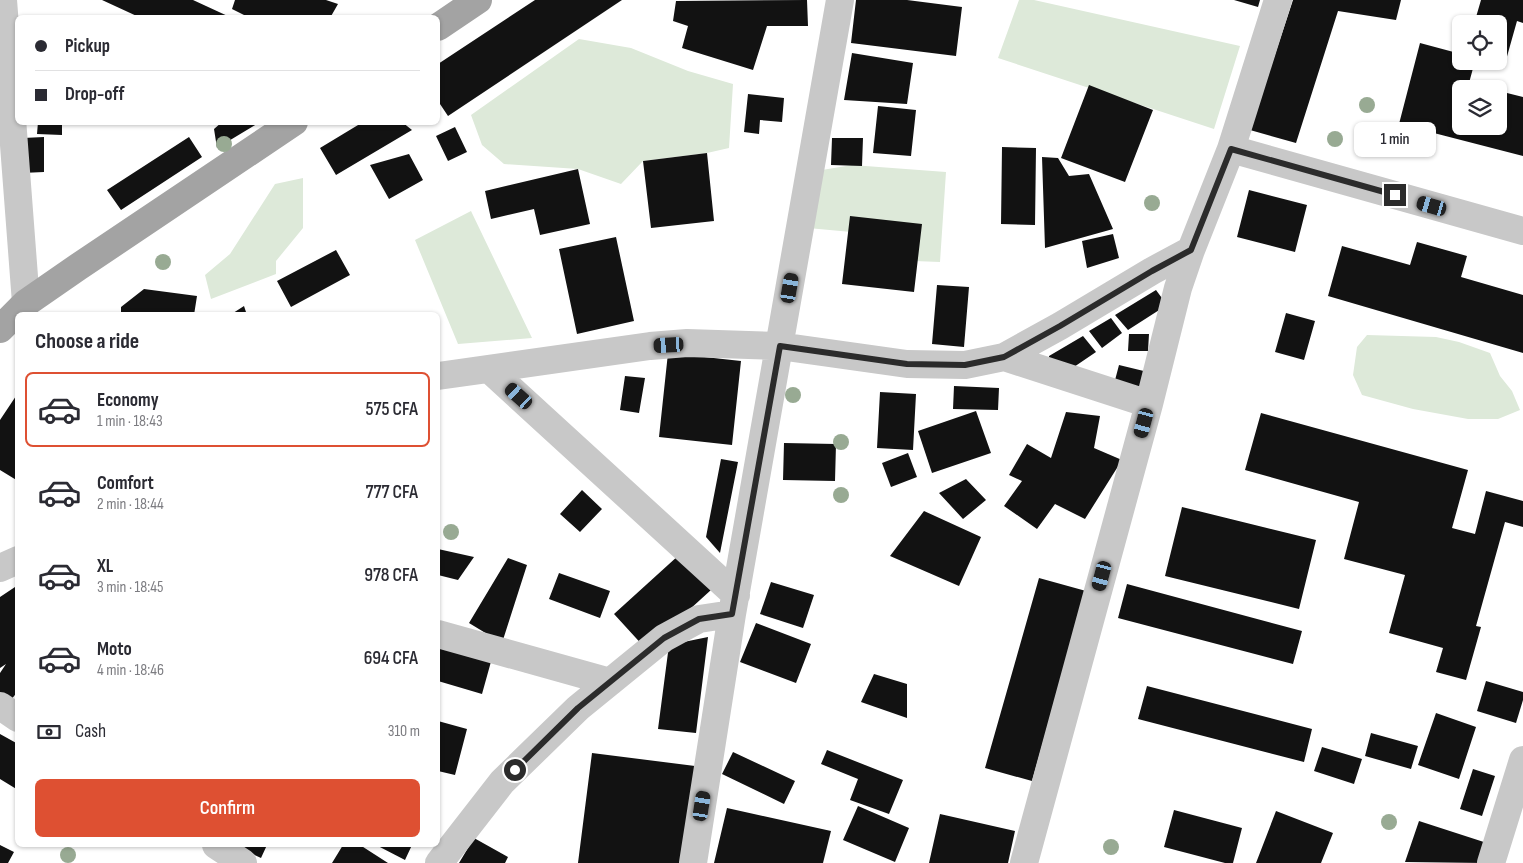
<!DOCTYPE html>
<html lang="en">
<head>
<meta charset="utf-8">
<style>
	:root { --surface:#fff; --page:#f7f7f7; --text:#2b2b33; --muted:#7c7c81; --line:#e1e1e2; --accent:#de5032 }
	body { margin:0; font-family:"Sofia Sans Condensed",sans-serif; background:var(--page); color:var(--text); height:100vh; display:flex; flex-direction:column; font-size:19px; white-space:nowrap }
	* { box-sizing:border-box; margin:0 }
	p { font-size:16px; color:var(--muted) }
	.icon { flex:none; width:28px; height:28px; fill:none; stroke:currentColor; stroke-width:2; stroke-linecap:round; stroke-linejoin:round }
	.map { position:relative; flex:1; overflow:hidden }
	.side { position:absolute; left:15px; top:312px; width:425px; height:535px; display:flex; flex-direction:column; background:var(--surface); border-radius:8px; box-shadow:0 1px 4px #0004 }
	.side>* { flex:none }
	.hud { position:absolute; left:15px; top:15px; width:425px; height:110px; border-radius:8px; box-shadow:0 1px 4px #0004; display:grid; align-content:center; height:110px; padding:0 20px; background:var(--surface) }
	.fabs { position:absolute; left:1452px; top:15px; display:grid; gap:10px }
	.fabs a { display:grid; place-items:center; width:55px; height:55px; border-radius:8px; background:var(--surface); box-shadow:0 1px 4px #0004; font-size:25px }
	.end { position:absolute; width:22px; height:22px; margin:-11px; border:6px solid #2b2b2b; background:#fff; box-shadow:0 0 0 2px #fff }
	.from { border-radius:50% }
	.bubble { position:absolute; height:35px; border-radius:8px; background:var(--surface); box-shadow:0 1px 4px #0004; font-size:16px; font-weight:600; line-height:35px; text-align:center }
	.car { position:absolute; width:15px; height:30px; margin:-15px -8px; border-radius:6px; box-shadow:0 0 4px 1px #0007; background:linear-gradient(#222 24%,#8ab4d8 0 40%,#222 0 76%,#8ab4d8 0 86%,#222 0) }
	.hud b { display:flex; align-items:center; gap:18px; height:48px; font-size:19px }
	.hud b+b { border-top:1px solid var(--line) }
	.hud i { width:12px; height:12px; background:var(--text) }
	ul { padding:0; list-style:none }
	li { display:flex; align-items:center; gap:15px; height:75px; margin:0 10px 8px; padding:0 10px; border:2px solid transparent; border-radius:8px }
	li div { flex:1 }
	li b { display:block; font-size:19px }
	li em { font-style:normal; font-weight:600 }
	li.current { border-color:var(--accent) }
	li>.icon { width:45px; height:45px; stroke-width:1.5 }
	h2 { padding:0 20px; font-size:22px; line-height:60px }
	.pay { display:flex; align-items:center; gap:12px; height:55px; padding:0 20px; font-size:19px }
	.pay p { margin-inline-start:auto }
	.primary-button { display:flex; gap:10px; margin-top:auto; padding:10px 20px }
	.primary-button a { flex:1; height:58px; border-radius:8px; background:var(--accent); color:#fff; font-size:20px; font-weight:600; line-height:58px; text-align:center }
	.map>svg:first-child { display:block }
	.green { fill:#dde9d9 }
	.building { fill:#121212 }
	.lines { fill:none; stroke-linecap:round; stroke-linejoin:round }
	.minor { stroke:#c8c8c8; stroke-width:28 }
	.major { stroke:#a3a3a3; stroke-width:28 }
	.tree { fill:#98aa93 }
	.route { stroke:#2b2b2b; stroke-width:6 }
</style>
</head>
<body>
<div class="map">
<svg width="1523" height="863" viewBox="0 0 1523 863">
	<rect width="100%" height="100%" fill="#fff"/>
	<!-- green -->
	<path class="green" d="M1019,0H1034L1240,46L1214,129L998,58Z
		M579,39L631,48L688,71L733,84L729,148L707,153L643,161L621,184L578,169L504,164L482,145L471,115Z
		M852,165L946,172L940,262L914,261L873,234L808,228L816,171Z
		M303,178V228L276,261V274L211,299L205,275L230,254L275,184Z
		M471,211L532,338L458,344L415,240Z
		M1367,335L1436,337L1459,342L1490,353L1500,376L1512,391L1520,410L1498,419H1468L1413,409L1362,395L1353,375L1357,347Z"/>
	<!-- building -->
	<path class="building" d="M102,0H193L232,18H141Z
		M235,0H326L338,4L330,18H250L232,9Z
		M535,0H622L448,116L438,101V64Z
		M807,0L808,26H767L753,70L682,48L688,26L673,21L676,1Z
		M856,0H907L962,7L956,56L851,43Z
		M1234,0H1260L1258,7Z
		M1293,0H1401L1396,20L1338,11L1296,143L1250,130Z
		M1481,0H1523V23L1517,21L1506,60L1499,58V24H1474Z
		M1420,43L1461,54V61H1475L1469,83L1488,89H1461V126H1499V91L1523,97V156L1399,124Z
		M852,53L913,63L907,104L844,100Z
		M1089,85L1153,110L1125,182L1061,158Z
		M748,94L784,98L782,122L760,120L759,134L744,132Z
		M878,106L916,110L911,156L873,153Z
		M38,122H62V135L37,134Z
		M222,122H260L217,148L214,129Z
		M363,122H402L412,130L336,175L320,148Z
		M455,127L467,152L448,161L436,136Z
		M44,137V172L22,173L23,138Z
		M189,137L202,157L121,210L107,190Z
		M832,138H863L862,166L831,165Z
		M1002,147L1036,148L1035,225L1001,224Z
		M707,153L714,221L651,228L643,161Z
		M409,154L423,180L389,199L370,165Z
		M1042,157L1058,158L1069,176L1089,174L1113,229L1045,248Z
		M578,169L590,224L540,235L534,209L491,219L485,191Z
		M1249,190L1307,205L1295,252L1237,237Z
		M850,216L922,224L914,292L842,284Z
		M1113,234L1119,258L1087,268L1082,241Z
		M616,237L634,321L577,334L559,249Z
		M1417,242L1467,256L1461,277L1523,295V353L1328,296L1342,246L1410,265Z
		M336,250L350,275L291,307L277,281Z
		M937,285L969,287L964,347L932,344Z
		M144,289L197,296L194,315H121V307Z
		M1156,290L1167,305L1128,330L1115,315Z
		M244,306L247,315H230Z
		M1286,313L1315,321L1304,360L1275,352Z
		M1111,318L1122,333L1102,348L1089,331Z
		M1129,334H1149L1148,351H1128Z
		M1083,336L1096,352L1071,369L1049,365V356Z
		M668,353L741,361L732,445L659,437Z
		M1119,365L1152,373L1147,393L1114,384Z
		M625,376L645,378L639,413L620,410Z
		M954,386L999,388L998,410L953,409Z
		M880,392L916,394L913,450L877,448Z
		M18,393V481L0,470V420Z
		M976,411L991,453L932,473L918,431Z
		M1066,412L1100,416L1094,448L1122,460L1085,519L1055,504L1037,529L1004,506L1022,481L1009,475L1027,444L1051,458Z
		M1261,413L1468,470L1452,528L1475,534L1486,491L1523,501V527L1505,522L1476,626L1481,627L1466,680L1436,672L1443,648L1389,633L1405,575L1344,559L1359,502L1245,470Z
		M784,443L836,444L835,481L783,480Z
		M908,453L917,477L891,487L882,463Z
		M721,459L738,462L720,553L706,537Z
		M966,479L986,500L963,519L939,493Z
		M582,490L602,509L580,532L560,514Z
		M1182,507L1316,540L1299,609L1165,576Z
		M924,511L981,537L959,586L890,556Z
		M438,549L474,557L458,580L438,575Z
		M679,555L711,590L646,649L614,614Z
		M508,558L527,565L502,643L469,623Z
		M559,573L610,591L600,618L549,599Z
		M1039,578L1086,591L1032,781L985,768Z
		M771,582L814,595L803,628L760,614Z
		M1127,584L1302,631L1293,664L1118,618Z
		M18,585V691L11,700L0,693V673L6,664L0,668V597Z
		M756,623L811,644L796,683L740,662Z
		M708,637L696,733L658,729L669,645Z
		M438,643L492,658L482,694L438,681Z
		M874,674L907,684V718L861,702Z
		M1486,681L1523,692V700L1516,723L1477,711Z
		M1147,686L1312,729L1304,762L1138,719Z
		M1436,713L1476,727L1459,779L1418,765Z
		M438,721L467,729L455,775L438,771Z
		M1371,733L1418,746L1411,769L1365,756Z
		M0,734L18,744V790L0,779Z
		M1322,747L1362,759L1354,784L1314,771Z
		M827,750L903,780L889,814L850,800L858,779L821,764Z
		M733,752L795,781L784,804L722,774Z
		M592,753L695,766L683,863H578Z
		M1473,769L1495,776L1482,816L1460,809Z
		M858,806L909,828L895,862L843,840Z
		M727,808L831,831L823,863H714Z
		M1174,810L1242,828L1233,863H1225L1164,847Z
		M1276,811L1333,833L1321,863H1256Z
		M940,814L1015,831L1008,863H929Z
		M1419,821L1490,844L1483,863L1405,862Z
		M474,838L508,857L505,863H459Z
		M0,845L14,852L8,863H0Z
		M234,845H267L261,858Z
		M343,845H360L388,863H332Z
		M376,845H412L405,860Z"/>
	<g class="lines">
		<!-- minor -->
		<path class="minor" d="M3,0L26,303
			M1231,149L1523,231
			M1004,357L1149,404
			M490,370L736,595
			M438,376L650,346L687,343L779,346L907,364L965,365L1004,357L1060,326L1152,271L1191,250L1231,149L1278,0
			M0,568L18,560
			M438,634L610,682
			M0,706L18,718
			M216,845L243,863
			M439,863L502,782L578,708L664,638L699,619L732,614
			M693,863L732,614L840,0
			M1024,863L1149,404L1178,288L1191,250
			M1491,863L1523,760"/>
		<!-- major -->
		<path class="major" d="M438,27L478,0
			M0,329L26,303L78,267L294,122"/>
	</g>
	<!-- trees -->
	<g class="tree">
		<circle cx="1367" cy="105" r="8"/>
		<circle cx="1335" cy="139" r="8"/>
		<circle cx="224" cy="144" r="8"/>
		<circle cx="1152" cy="203" r="8"/>
		<circle cx="163" cy="262" r="8"/>
		<circle cx="793" cy="395" r="8"/>
		<circle cx="841" cy="442" r="8"/>
		<circle cx="841" cy="495" r="8"/>
		<circle cx="451" cy="532" r="8"/>
		<circle cx="1389" cy="822" r="8"/>
		<circle cx="1111" cy="847" r="8"/>
		<circle cx="68" cy="855" r="8"/>
	</g>
	<g class="lines">
		<!-- route -->
		<path class="route" d="M515,770L578,708L664,638L699,619L732,614L780,346L907,364L965,365L1004,357L1060,326L1152,271L1191,250L1231,149L1395,195"/>
	</g>
</svg>
<div class="fabs">
<a><svg class="icon" aria-label="locate" viewBox="0 0 24 24"><circle cx="12" cy="12" r="6"/><path d="M12 2v4M12 18v4M2 12h4M18 12h4"/></svg></a>
<a><svg class="icon" aria-label="layers" viewBox="0 0 24 24"><path d="M12 4l9 5-9 5-9-5zM3 14l9 5 9-5"/></svg></a>
</div>
<i class="end from" style="left:515px;top:770px"></i>
<i class="end" style="left:1395px;top:195px"></i>
<div class="bubble" style="left:1354px;top:122px;width:82px">1 min</div>
<i class="car" style="left:1432px;top:206px;rotate:286deg"></i>
<i class="car" style="left:790px;top:288px;rotate:10deg"></i>
<i class="car" style="left:669px;top:345px;rotate:267deg"></i>
<i class="car" style="left:519px;top:396px;rotate:312deg"></i>
<i class="car" style="left:1144px;top:423px;rotate:195deg"></i>
<i class="car" style="left:1102px;top:576px;rotate:195deg"></i>
<i class="car" style="left:702px;top:806px;rotate:9deg"></i>
<div class="hud">
<b><i class="from"></i>Pickup</b>
<b><i></i>Drop-off</b>
</div>
<section class="side">
<h2>Choose a ride</h2>
<ul>
<li class="current"><svg class="icon" aria-label="car" viewBox="0 0 24 24"><path d="M5 17H2v-5l4-1 3-4h7l3 4 3 1v5h-3M9 17h6M6 11h13"/><circle cx="7" cy="17" r="2"/><circle cx="17" cy="17" r="2"/></svg><div><b>Economy</b><p>1 min · 18:43</p></div><em>575 CFA</em></li>
<li><svg class="icon" aria-label="car" viewBox="0 0 24 24"><path d="M5 17H2v-5l4-1 3-4h7l3 4 3 1v5h-3M9 17h6M6 11h13"/><circle cx="7" cy="17" r="2"/><circle cx="17" cy="17" r="2"/></svg><div><b>Comfort</b><p>2 min · 18:44</p></div><em>777 CFA</em></li>
<li><svg class="icon" aria-label="car" viewBox="0 0 24 24"><path d="M5 17H2v-5l4-1 3-4h7l3 4 3 1v5h-3M9 17h6M6 11h13"/><circle cx="7" cy="17" r="2"/><circle cx="17" cy="17" r="2"/></svg><div><b>XL</b><p>3 min · 18:45</p></div><em>978 CFA</em></li>
<li><svg class="icon" aria-label="car" viewBox="0 0 24 24"><path d="M5 17H2v-5l4-1 3-4h7l3 4 3 1v5h-3M9 17h6M6 11h13"/><circle cx="7" cy="17" r="2"/><circle cx="17" cy="17" r="2"/></svg><div><b>Moto</b><p>4 min · 18:46</p></div><em>694 CFA</em></li>
</ul>
<div class="pay"><svg class="icon" aria-label="cash" viewBox="0 0 24 24"><path d="M3 7h18v10H3z"/><circle cx="12" cy="12" r="2"/></svg>Cash<p>310 m</p></div>
<div class="primary-button"><a>Confirm</a></div>
</section>
</div>
</body>
</html>
